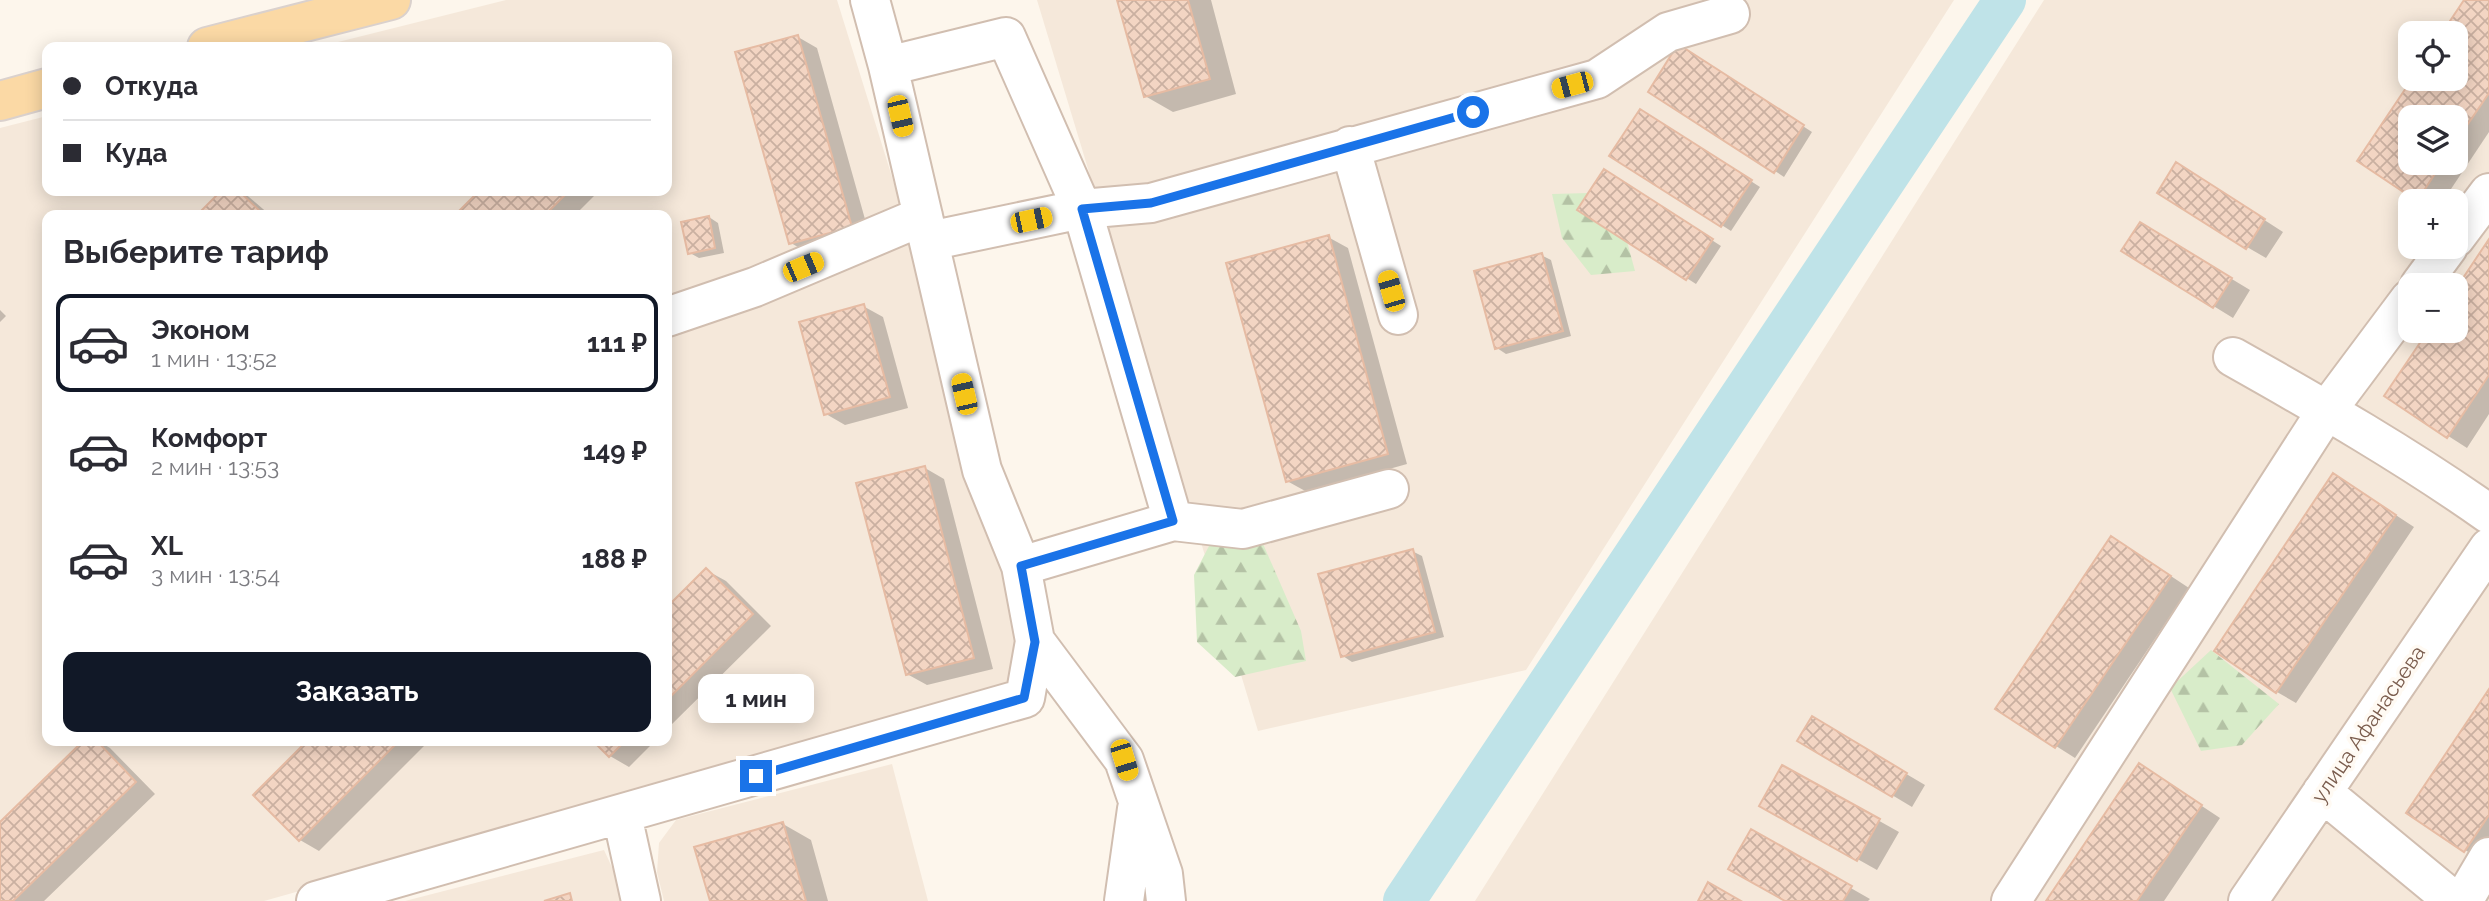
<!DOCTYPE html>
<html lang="ru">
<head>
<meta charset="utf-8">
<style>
	:root { --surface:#fff; --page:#f7f7f7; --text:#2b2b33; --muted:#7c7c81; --line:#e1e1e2; --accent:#111827 }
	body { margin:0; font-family:Raleway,sans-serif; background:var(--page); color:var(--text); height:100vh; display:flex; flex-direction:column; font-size:26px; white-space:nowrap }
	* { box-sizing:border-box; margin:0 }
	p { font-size:23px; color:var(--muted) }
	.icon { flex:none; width:38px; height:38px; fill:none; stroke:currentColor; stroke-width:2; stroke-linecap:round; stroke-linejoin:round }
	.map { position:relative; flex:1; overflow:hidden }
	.details { position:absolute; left:42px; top:210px; width:630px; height:536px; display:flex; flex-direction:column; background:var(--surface); border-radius:14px; box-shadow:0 4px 18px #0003 }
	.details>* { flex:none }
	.guide { position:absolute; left:42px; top:42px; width:630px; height:154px; border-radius:14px; box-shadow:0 4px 18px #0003; display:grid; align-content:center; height:154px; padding:0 21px; background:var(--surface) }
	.tools { position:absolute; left:2398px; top:21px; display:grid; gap:14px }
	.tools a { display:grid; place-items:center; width:70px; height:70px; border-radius:14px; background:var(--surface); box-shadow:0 4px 18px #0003; font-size:35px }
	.end { position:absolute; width:32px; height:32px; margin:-16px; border:9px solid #1a73e8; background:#fff; box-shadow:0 0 0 4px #fff }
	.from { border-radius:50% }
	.bubble { position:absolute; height:49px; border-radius:14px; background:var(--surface); box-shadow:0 4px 18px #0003; font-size:23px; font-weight:700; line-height:49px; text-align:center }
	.car { position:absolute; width:21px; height:42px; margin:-21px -10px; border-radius:9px; box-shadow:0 0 5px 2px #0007; background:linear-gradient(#f5c518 24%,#345 0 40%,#f5c518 0 76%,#345 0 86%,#f5c518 0) }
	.guide b { display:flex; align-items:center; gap:24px; height:66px; font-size:26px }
	.guide b+b { border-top:2px solid var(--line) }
	.guide i { width:18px; height:18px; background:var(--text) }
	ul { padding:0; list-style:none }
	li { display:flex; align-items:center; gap:21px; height:98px; margin:0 14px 10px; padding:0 7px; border:4px solid transparent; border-radius:14px }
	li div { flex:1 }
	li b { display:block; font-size:26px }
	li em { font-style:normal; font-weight:700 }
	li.current { border-color:var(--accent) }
	li>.icon { width:63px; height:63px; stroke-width:1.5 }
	h2 { padding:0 21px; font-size:32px; line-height:84px }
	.cta { display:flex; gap:14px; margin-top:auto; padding:14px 21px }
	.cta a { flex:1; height:80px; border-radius:14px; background:var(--accent); color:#fff; font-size:28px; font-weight:700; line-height:80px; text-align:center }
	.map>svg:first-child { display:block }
	.residential { fill:#f5e8da; fill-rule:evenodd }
	.forest { fill:url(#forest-firs) }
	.shadow { fill:#0003; fill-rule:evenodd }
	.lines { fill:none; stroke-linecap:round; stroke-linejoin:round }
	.canal { stroke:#bfe3e8; stroke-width:42 }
	.building { fill:url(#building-cross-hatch); stroke:#e6bba3; stroke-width:2 }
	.minor-casing { stroke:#d1beb0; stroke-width:42 }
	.major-casing { stroke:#dad1cd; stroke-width:42 }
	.minor { stroke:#fff; stroke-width:38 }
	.major { stroke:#fbd9a5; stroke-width:38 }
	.route { stroke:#1a73e8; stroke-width:9 }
	.labels { text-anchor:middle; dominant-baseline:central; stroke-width:7; stroke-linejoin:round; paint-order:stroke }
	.street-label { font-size:21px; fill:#7a5c4d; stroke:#fffaf3 }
</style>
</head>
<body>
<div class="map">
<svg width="2489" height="901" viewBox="0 0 2489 901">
	<defs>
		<pattern id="forest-firs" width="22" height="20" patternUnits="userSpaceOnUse" patternTransform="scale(1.75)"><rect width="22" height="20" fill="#d8ecc9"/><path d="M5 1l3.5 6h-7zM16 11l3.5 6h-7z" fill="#b4c2a5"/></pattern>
		<pattern id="building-cross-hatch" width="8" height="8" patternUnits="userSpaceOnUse" patternTransform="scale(1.75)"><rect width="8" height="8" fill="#f3d5c3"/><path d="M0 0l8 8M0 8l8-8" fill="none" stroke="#cab0a1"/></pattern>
	</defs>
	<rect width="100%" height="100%" fill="#fdf6ec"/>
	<!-- residential -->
	<path class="residential" d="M506,0H837L1035,637L1014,684L619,801L264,901H0V128L47,116V191H667V47H318ZM47,215H667V740H47Z
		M1037,0H1954L1526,670L1258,731Z
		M2044,0H2489V901H1475ZM2410,33H2455V79H2410ZM2410,117H2455V163H2410ZM2410,201H2455V247H2410ZM2410,285H2455V331H2410Z
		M892,764L928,901H664L657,872L659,843L676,820Z
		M604,850L616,876L623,901H405Z"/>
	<!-- forest -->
	<path class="forest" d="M1589,193L1618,208L1635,271L1591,275L1562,238L1552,194Z
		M1223,519L1257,530L1301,631L1306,661L1235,677L1197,642L1194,575Z
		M2211,650L2279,704L2242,745L2201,751L2170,688Z"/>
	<!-- shadow -->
	<path class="shadow" d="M1119,0H1211L1236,94L1173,112L1145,96Z
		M2466,0H2489V132L2443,201H2421L2359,160L2414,79H2455V33H2444ZM2410,117H2455V163H2410Z
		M798,37L817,48L870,237L810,254L791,243Z
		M1688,52L1812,132L1784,177L1775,171Z
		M1650,116L1760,187L1731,231L1612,155Z
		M2196,176L2283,232L2266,258L2247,247Z
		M1614,177L1721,246L1696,284L1580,210Z
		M224,191H242L270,215H200Z
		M481,191H599L575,215H457Z
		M709,217L718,223L724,253L699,258L690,253Z
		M2159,235L2250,290L2233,318L2124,251Z
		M1328,237L1348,248L1407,464L1307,492L1287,481Z
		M2489,243V414L2467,448L2386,396L2430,331H2455Z
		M1541,255L1551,260L1571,336L1506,354L1497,348Z
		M863,306L883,317L908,408L845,425L826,414Z
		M0,310L6,316L0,322Z
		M925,468L944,479L993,669L927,685L907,674Z
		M2353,487L2414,527L2296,703L2277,692Z
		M2130,549L2189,588L2075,758L1998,709Z
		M1412,551L1422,556L1444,637L1352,662L1343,656Z
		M706,570L726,581L771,626L667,729V609Z
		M2489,692V854L2484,861L2465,850Z
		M1813,719L1925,785L1912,807L1800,740Z
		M87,740H97L110,748L155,794L44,901H0V824Z
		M310,740H430L319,851L300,840Z
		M594,740H656L629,767L610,756Z
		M1783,767L1899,832L1877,870L1761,805Z
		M2158,777L2220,818L2164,901H2048Z
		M783,824L811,840L828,901H711Z
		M1751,831L1870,899L1868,901H1788Z"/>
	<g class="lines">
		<!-- canal -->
		<path class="canal" d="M1404,901L2005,0"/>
	</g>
	<!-- building -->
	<path class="building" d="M1117,0H1188L1210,79L1144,97Z
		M2464,0H2489V93L2455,143V117H2410V163H2442L2417,201L2357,161L2412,79H2455V33H2442Z
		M798,35L852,227L789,244L735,52Z
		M1678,44L1804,125L1774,173L1648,92Z
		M1640,109L1752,180L1721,227L1609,156Z
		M2176,162L2265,219L2246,249L2157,193Z
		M1604,169L1713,239L1686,280L1577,210Z
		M221,191H239L264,215H197Z
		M479,191H569L545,215H455Z
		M709,216L715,248L688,254L681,222Z
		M2140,222L2232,278L2213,308L2121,251Z
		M1329,235L1388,454L1286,482L1226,263Z
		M2489,239V375L2447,438L2384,396L2428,331H2455V290Z
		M1542,253L1563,331L1495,349L1474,271Z
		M864,304L890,397L824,415L799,322Z
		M925,466L974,658L906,675L856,483Z
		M2333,473L2396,515L2276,693L2214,651Z
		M2111,536L2171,576L2055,748L1995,709Z
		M1413,549L1435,632L1341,657L1318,574Z
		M706,568L753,614L667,700V607Z
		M2489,689V815L2464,852L2406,813Z
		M1812,716L1907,773L1892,797L1797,741Z
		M84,740H96L136,782L13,901H0V822Z
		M308,740H400L299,841L253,795Z
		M592,740H626L609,757Z
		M2139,763L2202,805L2137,901H2046Z
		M1782,765L1880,819L1857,861L1759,806Z
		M783,822L806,901H710L694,847Z
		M1751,829L1852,886L1843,901H1785L1728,869Z
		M1708,882L1741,901H1698Z
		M570,893L572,901H544Z"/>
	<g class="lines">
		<!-- minor casing -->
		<g class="minor-casing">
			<path id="minor" d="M888,66L1006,37L1082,209L1173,521L1021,566
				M1350,146L1398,315
				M2455,238L2489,193
				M929,241L1082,209L1151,203L1597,79L1668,32L1730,14
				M2420,285L2448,247
				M667,317L755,287L923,216
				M2233,357C2320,406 2407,456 2489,514
				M1173,521L1243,529L1389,489
				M1035,641L1124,760L1163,874L1166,901
				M2322,792L2454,901
				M622,815L641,901
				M316,901L1025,698L1035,641L1021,566L982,470L888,66L870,0
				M1124,901L1137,809
				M2011,901L2327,410L2410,299
				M2248,901L2489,548
				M2463,901L2489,857"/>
		</g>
		<!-- major casing -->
		<g class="major-casing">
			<path id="major" d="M207,47L391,0
				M0,101L47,88"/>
		</g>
		<!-- minor -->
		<use href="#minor" class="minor"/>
		<!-- major -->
		<use href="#major" class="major"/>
	</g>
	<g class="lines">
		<!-- route -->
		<path class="route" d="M756,776L1024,698L1035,642L1021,566L1173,521L1082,209L1151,203L1473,112"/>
	</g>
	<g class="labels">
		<!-- street labels -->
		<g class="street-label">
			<text transform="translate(2368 724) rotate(-56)">улица Афанасьева</text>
		</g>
	</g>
</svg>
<div class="tools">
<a><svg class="icon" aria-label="locate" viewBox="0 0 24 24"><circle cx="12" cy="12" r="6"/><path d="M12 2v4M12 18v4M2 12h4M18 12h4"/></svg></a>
<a><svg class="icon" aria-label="layers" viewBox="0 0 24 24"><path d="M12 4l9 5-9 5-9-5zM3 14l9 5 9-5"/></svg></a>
<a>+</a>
<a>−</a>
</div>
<i class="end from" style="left:1473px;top:112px"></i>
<i class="end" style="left:756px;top:776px"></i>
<div class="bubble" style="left:698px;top:674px;width:116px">1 мин</div>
<i class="car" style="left:1572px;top:85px;rotate:255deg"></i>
<i class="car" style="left:900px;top:116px;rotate:167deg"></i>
<i class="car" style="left:1031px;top:220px;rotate:78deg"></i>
<i class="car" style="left:803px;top:267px;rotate:67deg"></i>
<i class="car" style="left:1391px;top:291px;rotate:344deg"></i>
<i class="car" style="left:964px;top:394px;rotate:347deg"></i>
<i class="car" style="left:1124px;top:760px;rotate:163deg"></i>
<div class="guide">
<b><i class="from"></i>Откуда</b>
<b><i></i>Куда</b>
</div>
<section class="details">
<h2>Выберите тариф</h2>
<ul>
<li class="current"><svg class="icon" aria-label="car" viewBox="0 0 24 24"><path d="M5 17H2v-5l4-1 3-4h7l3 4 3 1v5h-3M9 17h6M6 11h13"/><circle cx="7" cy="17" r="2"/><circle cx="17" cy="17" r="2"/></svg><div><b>Эконом</b><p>1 мин · 13:52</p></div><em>111 ₽</em></li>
<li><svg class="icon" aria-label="car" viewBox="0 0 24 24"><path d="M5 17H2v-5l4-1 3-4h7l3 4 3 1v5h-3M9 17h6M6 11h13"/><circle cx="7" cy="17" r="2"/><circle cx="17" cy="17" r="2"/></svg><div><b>Комфорт</b><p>2 мин · 13:53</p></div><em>149 ₽</em></li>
<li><svg class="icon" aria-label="car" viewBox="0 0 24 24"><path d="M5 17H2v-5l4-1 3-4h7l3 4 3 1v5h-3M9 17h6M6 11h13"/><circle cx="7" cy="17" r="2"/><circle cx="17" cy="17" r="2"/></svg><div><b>XL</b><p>3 мин · 13:54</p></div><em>188 ₽</em></li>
</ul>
<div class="cta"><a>Заказать</a></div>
</section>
</div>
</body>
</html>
